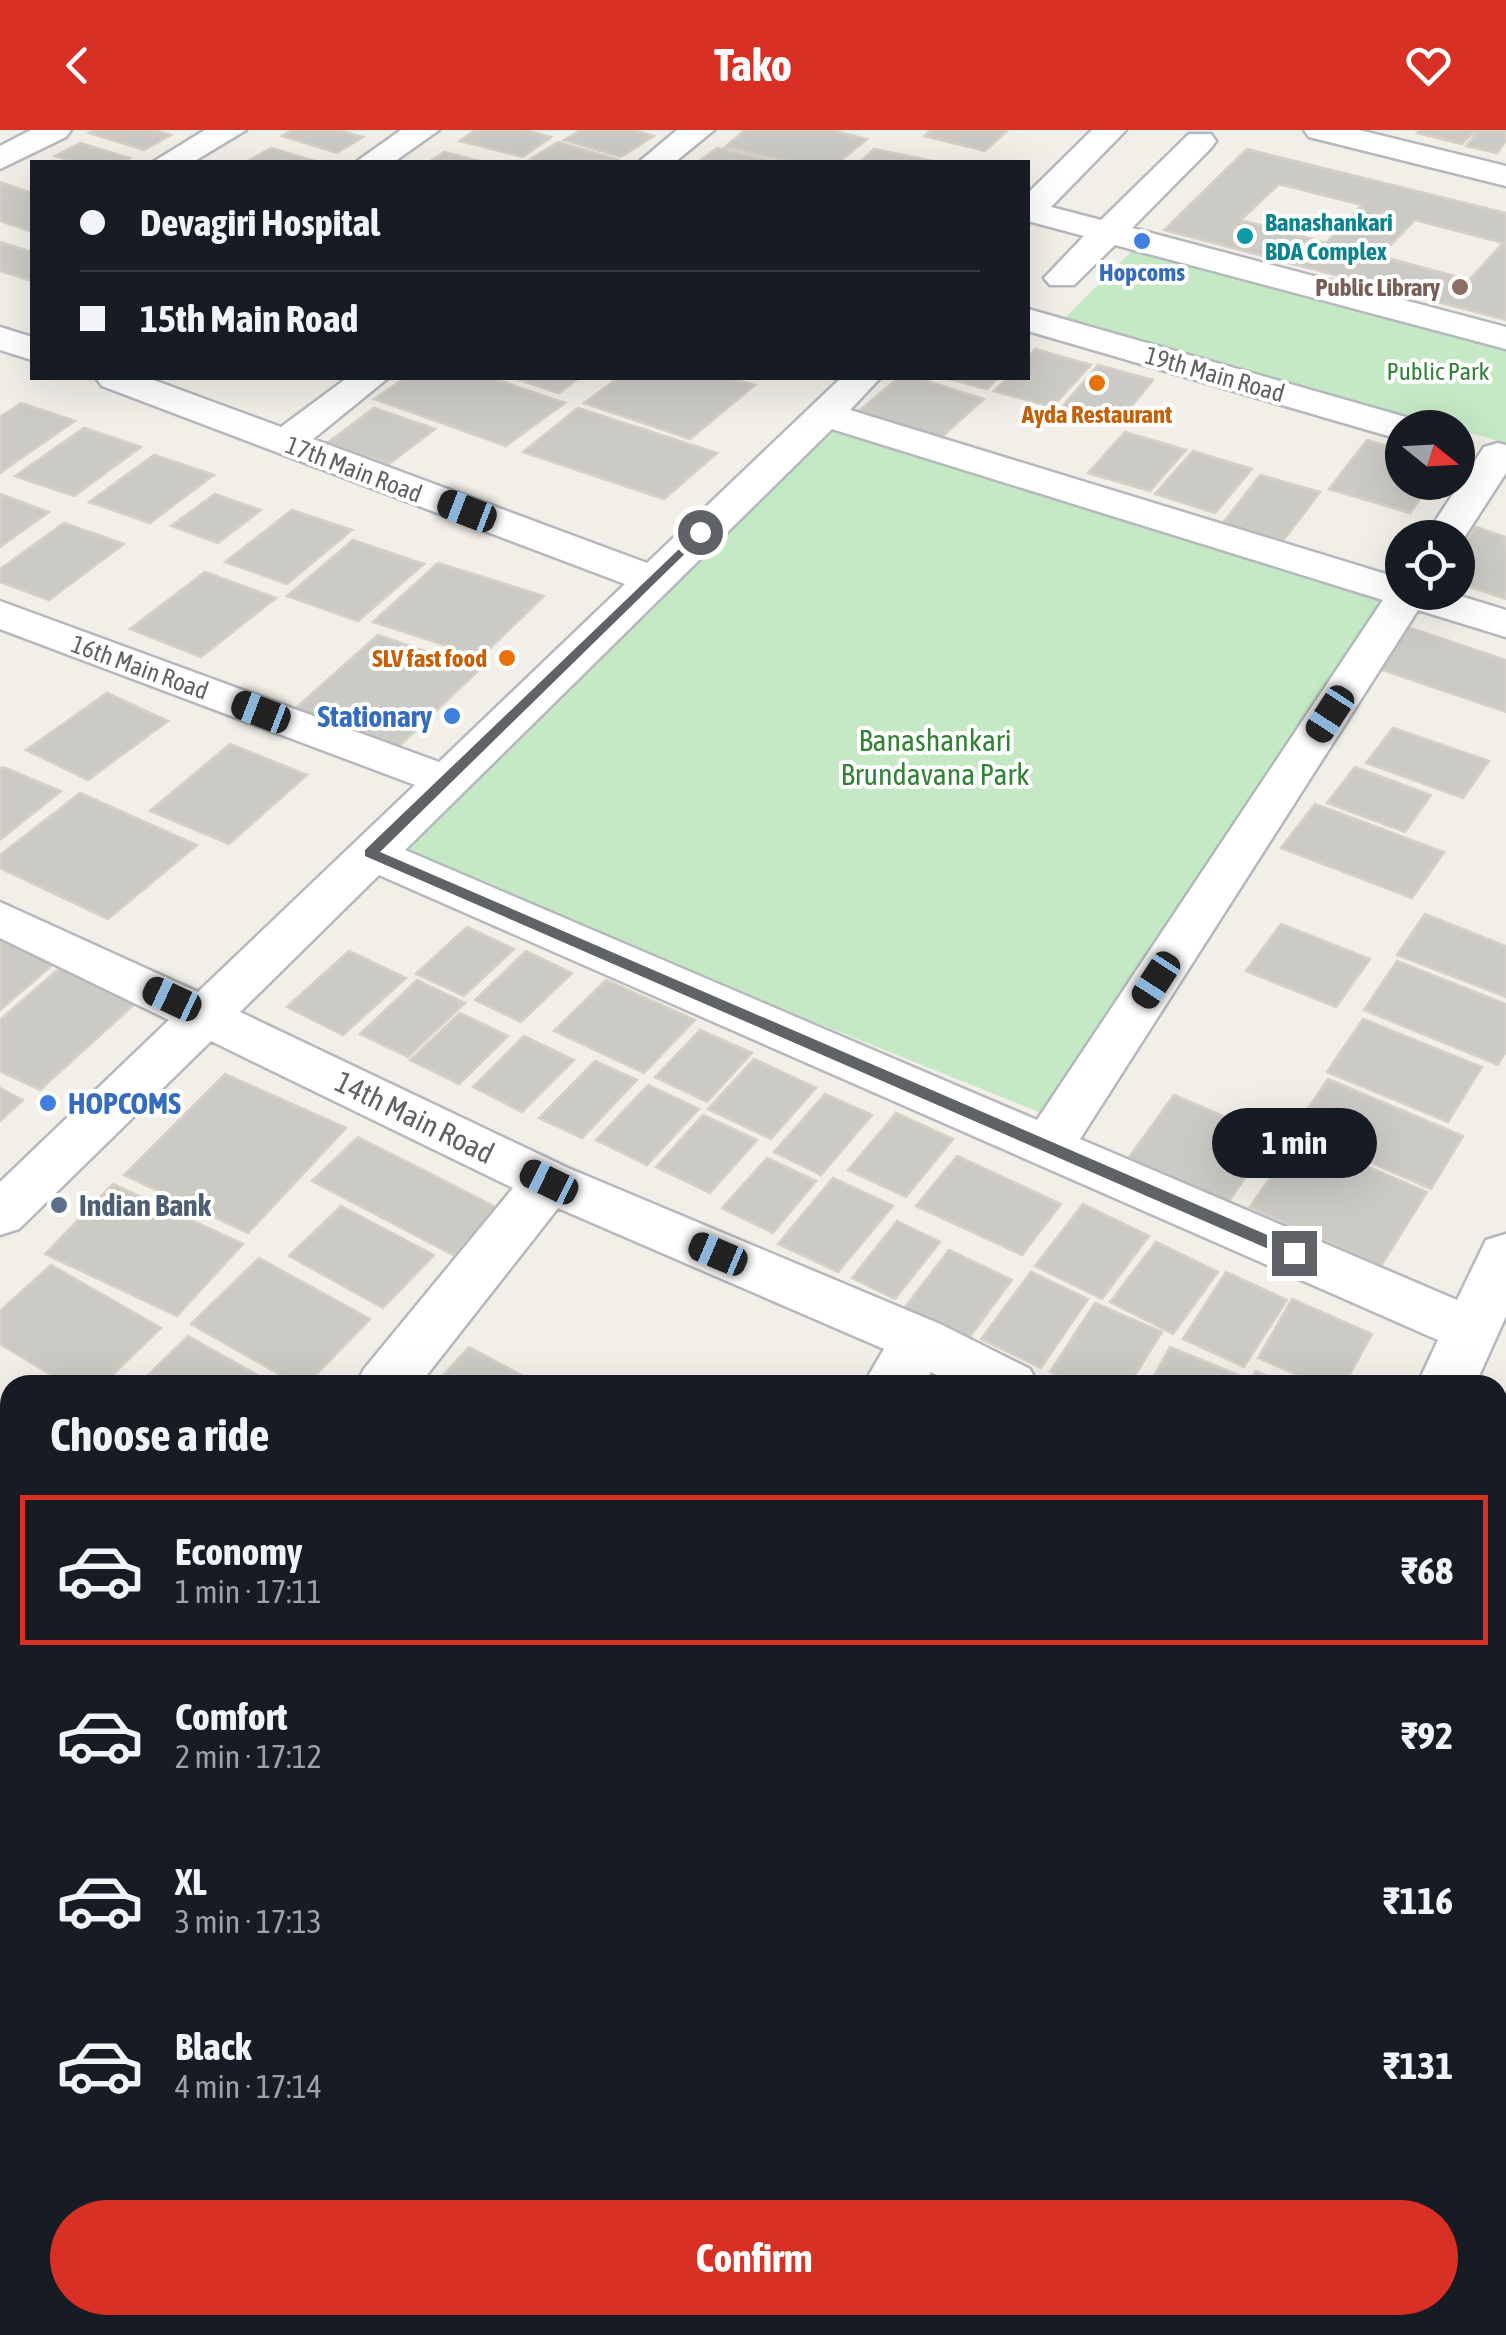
<!DOCTYPE html>
<html lang="en">
<head>
<meta charset="utf-8">
<style>
	:root { --surface:#171b24; --page:#242831; --text:#f1f3f6; --muted:#9ea1a6; --line:#363941; --accent:#d93025 }
	body { margin:0; font-family:"Asap Condensed",sans-serif; background:var(--page); color:var(--text); height:100vh; display:flex; flex-direction:column; font-size:38px; white-space:nowrap }
	* { box-sizing:border-box; margin:0 }
	p { font-size:32px; color:var(--muted) }
	.icon { flex:none; width:55px; height:55px; fill:none; stroke:currentColor; stroke-width:2; stroke-linecap:round; stroke-linejoin:round }
	.map { position:relative; flex:1; overflow:hidden }
	.side { position:absolute; left:0px; top:1245px; width:1508px; height:960px; display:flex; flex-direction:column; background:var(--surface); border-radius:30px 30px 0 0; box-shadow:0 10px 40px #0002 }
	.side>* { flex:none }
	.guide { position:absolute; left:30px; top:30px; width:1000px; height:220px; border-radius:0px; box-shadow:0 10px 40px #0002; display:grid; align-content:center; height:220px; padding:0 50px; background:var(--surface) }
	.needle { width:65px; rotate:108deg }
	.buttons { position:absolute; left:1385px; top:280px; display:grid; gap:20px }
	.buttons a { display:grid; place-items:center; width:90px; height:90px; border-radius:50%; background:var(--surface); box-shadow:0 10px 40px #0002; font-size:50px }
	.end { position:absolute; width:45px; height:45px; margin:-22px; border:12px solid #5f6368; background:#fff; box-shadow:0 0 0 5px #fff }
	.from { border-radius:50% }
	.bubble { position:absolute; height:70px; border-radius:35px; background:var(--surface); box-shadow:0 10px 40px #0002; font-size:32px; font-weight:700; line-height:70px; text-align:center }
	.car { position:absolute; width:30px; height:60px; margin:-30px -15px; border-radius:12px; box-shadow:0 0 8px 2px #0007; background:linear-gradient(#222 24%,#8ab4d8 0 40%,#222 0 76%,#8ab4d8 0 86%,#222 0) }
	.guide b { display:flex; align-items:center; gap:35px; height:95px; font-size:38px }
	.guide b+b { border-top:2px solid var(--line) }
	.guide i { width:25px; height:25px; background:var(--text) }
	ul { padding:0; list-style:none }
	li { display:flex; align-items:center; gap:30px; height:150px; margin:0 20px 15px; padding:0 30px; border:5px solid transparent; border-radius:0px }
	li div { flex:1 }
	li b { display:block; font-size:38px }
	li em { font-style:normal; font-weight:700 }
	li.on { border-color:var(--accent) }
	li>.icon { width:90px; height:90px; stroke-width:1.5 }
	h2 { padding:0 50px; font-size:45px; line-height:120px }
	.cta { display:flex; gap:20px; margin-top:auto; padding:20px 50px }
	.cta a { flex:1; height:115px; border-radius:60px; background:var(--accent); color:#fff; font-size:40px; font-weight:700; line-height:115px; text-align:center }
	header { display:flex; justify-content:space-between; align-items:center; height:130px; padding:0 50px; background:var(--accent); color:#fff; font-size:45px; font-weight:700 }
	.map>svg:first-child { display:block }
	.green { fill:#c5e8c5 }
	.building { fill:#cccac5; stroke:#d6d1c6; stroke-width:2.5; fill-rule:evenodd }
	.lines { fill:none; stroke-linecap:round; stroke-linejoin:round }
	.minor-casing { stroke:#b5b8bc; stroke-width:5 }
	.minor { fill:#fff; fill-rule:evenodd }
	.route { fill:#5f6368 }
	.culture-dot { fill:#0f9aa8; stroke:#fff; stroke-width:4 }
	.shop-dot { fill:#3f7fe0; stroke:#fff; stroke-width:4 }
	.education-dot { fill:#8d6e63; stroke:#fff; stroke-width:4 }
	.food-dot { fill:#e8710a; stroke:#fff; stroke-width:4 }
	.service-dot { fill:#5c6f8a; stroke:#fff; stroke-width:4 }
	.labels { text-anchor:middle; dominant-baseline:central; stroke-width:8; stroke-linejoin:round; paint-order:stroke }
	.far-culture-label { font-size:25px; font-weight:bold; fill:#0d838f; stroke:#fff; text-anchor:start }
	.far-shop-label { font-size:25px; font-weight:bold; fill:#366cbe; stroke:#fff }
	.far-education-label { font-size:25px; font-weight:bold; fill:#785e54; stroke:#fff; text-anchor:end }
	.far-park-label { font-size:25px; fill:#348238; stroke:#fff }
	.far-street-label { font-size:25px; fill:#5f6368; stroke:#fff }
	.far-food-label { font-size:25px; font-weight:bold; fill:#c56008; stroke:#fff }
	.shop-label { font-size:30px; font-weight:bold; fill:#366cbe; stroke:#fff; text-anchor:end }
	.park-label { font-size:30px; fill:#348238; stroke:#fff }
	.street-label { font-size:30px; fill:#5f6368; stroke:#fff }
	.service-label { font-size:30px; font-weight:bold; fill:#4e5e75; stroke:#fff; text-anchor:start }
</style>
</head>
<body>
<header><svg class="icon" aria-label="back" viewBox="0 0 24 24"><path d="M15 5l-7 7 7 7"/></svg>Tako<svg class="icon" aria-label="heart" viewBox="0 0 24 24"><path d="M12 20l-8-8c-3-5 5-10 8-4 3-6 11-1 8 4z"/></svg></header>
<div class="map">
<svg width="1506" height="2205" viewBox="0 0 1506 2205">
	<rect width="100%" height="100%" fill="#f1efe8"/>
	<!-- green -->
	<path class="green" d="M1142,111L1506,206V313L1063,190Z
		M837,295L1405,466L1049,986L388,721Z"/>
	<!-- building -->
	<path class="building" d="M95,0H155L171,5L144,20L89,3Z
		M293,0H339L363,7L337,23L282,6Z
		M475,0H524L551,7L523,27L460,11Z
		M581,0H633L654,6L621,27L564,10Z
		M745,0H831L867,9L839,32H791L725,17Z
		M931,0H1005L1007,1L985,21L924,6Z
		M1420,0H1476L1462,14L1417,3Z
		M1479,0H1506V11L1497,23L1466,16Z
		M558,12L619,30L526,32Z
		M80,13L130,28L122,32H73L55,26Z
		M271,18L318,32L248,31Z
		M717,18L777,32H698Z
		M874,19L938,32H860Z
		M1247,19L1506,83V190L1164,100ZM1279,54L1362,75L1326,113L1241,90ZM1415,90L1503,113L1469,150L1380,126Z
		M444,22L484,32H429Z
		M0,52L32,63V102L0,91Z
		M0,112L32,122V151L0,141Z
		M1035,219L1091,235L1052,277L994,261L1007,248H1028V227Z
		M1098,235L1153,250L1118,293L1061,278Z
		M405,248H492L565,273L506,316L374,269Z
		M514,248H579L559,263Z
		M618,248H730L755,255L690,309L584,273Z
		M898,248H917L984,269L936,312L854,285Z
		M945,248H998L987,259Z
		M21,273L75,291L0,343V287Z
		M374,278L435,299L389,334L327,313Z
		M578,278L717,323L664,369L523,322Z
		M84,298L141,317L74,366L15,346Z
		M1125,302L1186,320L1150,361L1088,343Z
		M1367,310L1402,320V352H1432L1410,383L1329,359Z
		M1193,321L1252,339L1215,383L1155,364Z
		M154,325L214,345L150,393L89,372Z
		M1260,345L1320,362L1283,411L1223,393Z
		M0,364L49,382L0,417Z
		M215,364L261,380L218,413L171,396Z
		M292,380L352,400L287,454L225,432Z
		M64,393L124,414L49,470L0,452V439Z
		M1476,397L1506,407V469L1458,453V421Z
		M353,410L424,434L358,491L287,466Z
		M438,433L544,466L481,527L373,492Z
		M205,442L276,468L201,527L130,499Z
		M1408,497L1506,530V582L1376,538Z
		M378,505L479,540L394,621L290,583Z
		M107,563L168,591L88,650L26,620Z
		M1393,598L1489,631L1463,668L1366,633Z
		M230,614L307,645L229,714L150,681Z
		M3,637L61,661L0,710V639Z
		M1355,637L1431,665L1405,702L1327,673Z
		M80,663L197,715L108,789L0,738V725Z
		M1315,674L1444,722L1412,768L1281,718Z
		M1425,784L1506,816V867L1397,825Z
		M1281,794L1370,829L1336,877L1246,841Z
		M467,797L514,819L464,866L416,844Z
		M5,807L57,831L0,880V811Z
		M349,821L406,848L343,905L287,877Z
		M526,821L572,843L521,892L475,870Z
		M1397,831L1506,874V921L1498,935L1364,880Z
		M63,835L140,869L40,960L0,941V890Z
		M417,850L465,873L408,927L360,904Z
		M606,850L695,890L644,943L554,901Z
		M460,883L508,906L459,954L410,930Z
		M1363,889L1482,937L1448,992L1327,942Z
		M700,900L752,923L707,972L655,947Z
		M524,906L574,930L522,982L473,957Z
		M754,929L816,958L771,1009L708,979Z
		M595,931L637,950L582,1008L539,988Z
		M225,944L346,998L248,1103L124,1045Z
		M1328,949L1463,1006L1431,1059L1294,999Z
		M648,955L699,979L647,1035L596,1010Z
		M0,958L23,970L0,991Z
		M825,964L872,985L821,1045L774,1022Z
		M1174,965L1273,1007L1227,1074L1127,1030Z
		M896,983L953,1009L906,1067L848,1040Z
		M703,985L757,1010L710,1063L656,1037Z
		M358,1007L498,1078L453,1125L312,1051Z
		M1298,1007L1427,1062L1381,1136L1250,1077Z
		M957,1026L1061,1074L1022,1125L916,1076Z
		M767,1028L816,1051L773,1103L722,1078Z
		M833,1048L893,1076L838,1142L778,1114Z
		M113,1054L243,1114L177,1186L45,1124Z
		M1083,1074L1149,1106L1102,1169L1035,1136Z
		M341,1076L434,1125L383,1178L289,1126Z
		M897,1091L940,1112L895,1169L852,1148Z
		M1156,1112L1218,1142L1173,1204L1110,1172Z
		M949,1120L1012,1150L963,1216L899,1185Z
		M259,1128L370,1189L306,1255H298L191,1194Z
		M51,1135L161,1198L102,1255H68L0,1214V1181Z
		M1031,1142L1088,1169L1041,1238L981,1209Z
		M1226,1142L1287,1170L1244,1237L1183,1209Z
		M1292,1169L1372,1204L1344,1255H1321L1258,1228Z
		M1095,1173L1162,1202L1129,1255H1077L1050,1242Z
		M188,1206L275,1255H138Z
		M469,1217L540,1255H434Z
		M1170,1217L1238,1245L1233,1255H1149Z
		M1256,1241L1287,1255H1248Z
		M0,1310L10,1316V1368L0,1378Z
		M10,1391V1428L0,1421V1400Z
		M1498,1431L1506,1435V1911L1498,1907Z
		M0,1458L10,1464V1601L4,1607L0,1605Z
		M10,1786V1923L0,1915V1797Z
		M0,1954L10,1960V2078L2,2089Z
		M10,2146V2195H79L92,2205H0V2158Z
		M126,2195H208L201,2205H139Z
		M390,2195H602L596,2205H404Z
		M750,2195H907L902,2205H765Z"/>
	<g class="lines">
		<!-- minor casing -->
		<g class="minor-casing">
			<path id="minor" d="M31,0H71L66,7L0,39V16Z
				M205,0H246L193,32H153Z
				M401,0H439L394,32H356Z
				M677,0H714L675,32H639Z
				M1092,0H1126L1051,77L1101,90L1189,4H1211L1216,11L1211,18L1132,98L1506,197V219L1115,115L1074,155H1050L1044,148L1084,106L1028,91V63Z
				M1304,0H1359L1506,36V56L1309,7Z
				M1028,179L1416,290L1421,298H1402V310L1028,201Z
				M0,197L32,207V230L0,220Z
				M96,248H148L281,297L347,248H388L313,309L647,433L841,248H880L850,280L1402,449V462H1447L1506,480V507L1418,480L1080,1009L1457,1170L1486,1110L1506,1104V1186L1475,1255H1417L1438,1210L379,745L240,882L568,1038L940,1194L1030,1239L1038,1255H956L931,1242L923,1255H863L884,1219L558,1078L419,1255H356L364,1239L513,1058L211,911L19,1099L0,1105V1052L169,890L0,808V772L198,862L415,655L0,499V471L439,632L625,454L102,256ZM832,299L1383,470L1037,990L405,720Z
				M1498,313L1506,315V343L1458,417V408H1424L1484,317Z
				M10,1688V1760L0,1764V1691Z
				M259,2195H339L335,2205H255Z
				M961,2195H1040L1036,2205H957Z"/>
		</g>
		<!-- minor -->
		<use href="#minor" class="minor"/>
	</g>
	<!-- route -->
	<path class="route" d="M700,399L704,405L380,722L1300,1119V1128H1289L365,726V720Z"/>
	<!-- markers -->
	<circle class="culture-dot" cx="1245" cy="106" r="10"/>
	<g class="shop-dot">
		<circle cx="1142" cy="111" r="10"/>
		<circle cx="452" cy="586" r="10"/>
		<circle cx="48" cy="973" r="10"/>
	</g>
	<circle class="education-dot" cx="1460" cy="157" r="10"/>
	<g class="food-dot">
		<circle cx="1097" cy="253" r="10"/>
		<circle cx="507" cy="528" r="10"/>
	</g>
	<circle class="service-dot" cx="59" cy="1075" r="10"/>
	<g class="labels">
		<!-- far-culture labels -->
		<g class="far-culture-label">
			<text x="1265" y="92">Banashankari<tspan x="1265" dy="29">BDA Complex</tspan></text>
		</g>
		<!-- far-shop labels -->
		<g class="far-shop-label">
			<text x="1142" y="142">Hopcoms</text>
		</g>
		<!-- far-education labels -->
		<g class="far-education-label">
			<text x="1440" y="157">Public Library</text>
		</g>
		<!-- far-park labels -->
		<g class="far-park-label">
			<text x="1438" y="241">Public Park</text>
		</g>
		<!-- far-street labels -->
		<g class="far-street-label">
			<text transform="translate(1215 244) rotate(16)">19th Main Road</text>
			<text transform="translate(354 339) rotate(21)">17th Main Road</text>
			<text transform="translate(140 537) rotate(20)">16th Main Road</text>
		</g>
		<!-- far-food labels -->
		<g class="far-food-label">
			<text x="1097" y="284">Ayda Restaurant</text>
			<text x="487" y="528" text-anchor="end">SLV fast food</text>
		</g>
		<!-- shop labels -->
		<g class="shop-label">
			<text x="432" y="586">Stationary</text>
			<text x="68" y="973" text-anchor="start">HOPCOMS</text>
		</g>
		<!-- park labels -->
		<g class="park-label">
			<text x="935" y="610">Banashankari<tspan x="935" dy="34">Brundavana Park</tspan></text>
		</g>
		<!-- street labels -->
		<g class="street-label">
			<text transform="translate(415 987) rotate(26)">14th Main Road</text>
		</g>
		<!-- service labels -->
		<g class="service-label">
			<text x="79" y="1075">Indian Bank</text>
		</g>
	</g>
</svg>
<div class="buttons">
<a><svg class="needle" viewBox="-14 -14 28 28"><path d="M0-13l5 13h-10z" fill="#e53935"/><path d="M0 13l5-13h-10z" fill="#9ea1a6"/></svg></a>
<a><svg class="icon" aria-label="locate" viewBox="0 0 24 24"><circle cx="12" cy="12" r="6"/><path d="M12 2v4M12 18v4M2 12h4M18 12h4"/></svg></a>
</div>
<i class="end from" style="left:700px;top:402px"></i>
<i class="end" style="left:1294px;top:1123px"></i>
<div class="bubble" style="left:1212px;top:978px;width:165px">1 min</div>
<i class="car" style="left:467px;top:381px;rotate:291deg"></i>
<i class="car" style="left:261px;top:582px;rotate:291deg"></i>
<i class="car" style="left:1330px;top:584px;rotate:213deg"></i>
<i class="car" style="left:1156px;top:850px;rotate:213deg"></i>
<i class="car" style="left:172px;top:869px;rotate:295deg"></i>
<i class="car" style="left:549px;top:1052px;rotate:296deg"></i>
<i class="car" style="left:718px;top:1124px;rotate:293deg"></i>
<div class="guide">
<b><i class="from"></i>Devagiri Hospital</b>
<b><i></i>15th Main Road</b>
</div>
<section class="side">
<h2>Choose a ride</h2>
<ul>
<li class="on"><svg class="icon" aria-label="car" viewBox="0 0 24 24"><path d="M5 17H2v-5l4-1 3-4h7l3 4 3 1v5h-3M9 17h6M6 11h13"/><circle cx="7" cy="17" r="2"/><circle cx="17" cy="17" r="2"/></svg><div><b>Economy</b><p>1 min · 17:11</p></div><em>₹68</em></li>
<li><svg class="icon" aria-label="car" viewBox="0 0 24 24"><path d="M5 17H2v-5l4-1 3-4h7l3 4 3 1v5h-3M9 17h6M6 11h13"/><circle cx="7" cy="17" r="2"/><circle cx="17" cy="17" r="2"/></svg><div><b>Comfort</b><p>2 min · 17:12</p></div><em>₹92</em></li>
<li><svg class="icon" aria-label="car" viewBox="0 0 24 24"><path d="M5 17H2v-5l4-1 3-4h7l3 4 3 1v5h-3M9 17h6M6 11h13"/><circle cx="7" cy="17" r="2"/><circle cx="17" cy="17" r="2"/></svg><div><b>XL</b><p>3 min · 17:13</p></div><em>₹116</em></li>
<li><svg class="icon" aria-label="car" viewBox="0 0 24 24"><path d="M5 17H2v-5l4-1 3-4h7l3 4 3 1v5h-3M9 17h6M6 11h13"/><circle cx="7" cy="17" r="2"/><circle cx="17" cy="17" r="2"/></svg><div><b>Black</b><p>4 min · 17:14</p></div><em>₹131</em></li>
</ul>
<div class="cta"><a>Confirm</a></div>
</section>
</div>
</body>
</html>
